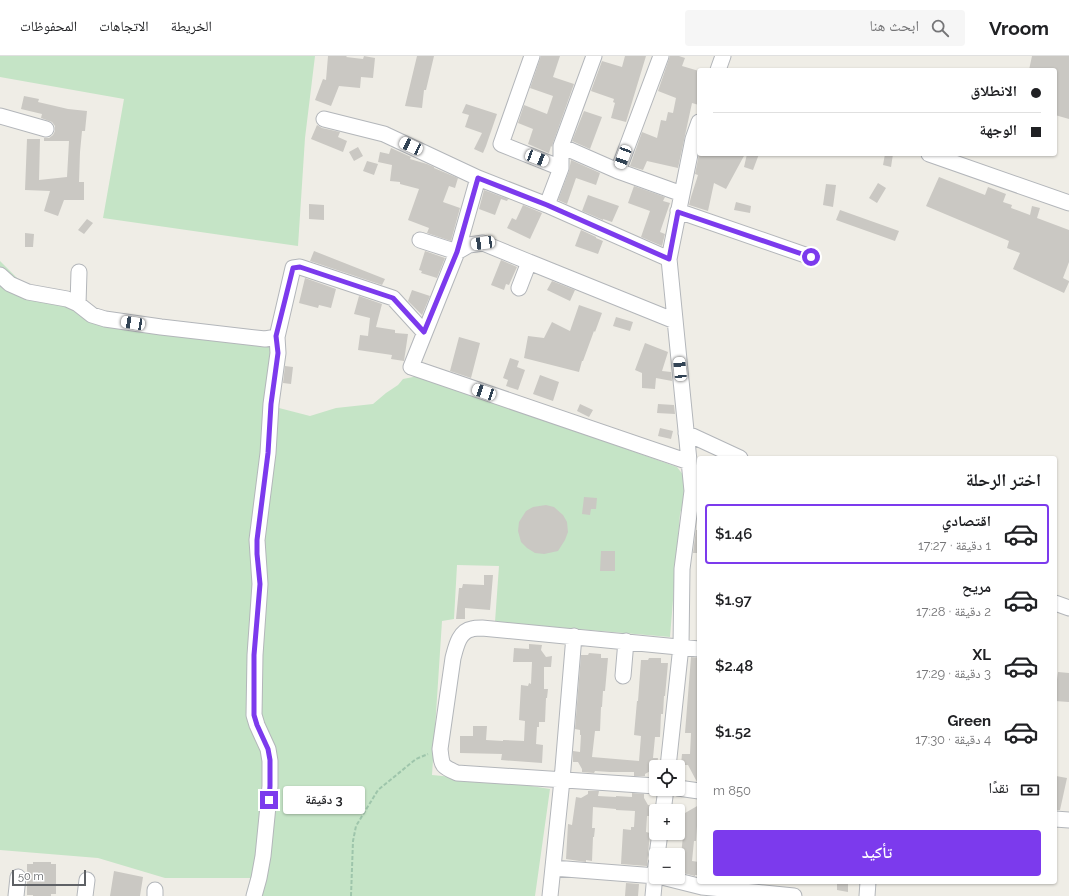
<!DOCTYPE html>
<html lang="ar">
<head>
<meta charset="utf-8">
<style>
	:root { --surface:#fff; --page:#f6f6f6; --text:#202124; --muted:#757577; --line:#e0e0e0; --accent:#7c3aed }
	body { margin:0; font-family:Raleway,"Noto Naskh Arabic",sans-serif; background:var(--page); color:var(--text); direction:rtl; height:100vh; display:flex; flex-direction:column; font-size:15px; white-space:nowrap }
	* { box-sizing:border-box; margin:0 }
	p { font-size:13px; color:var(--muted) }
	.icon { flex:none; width:22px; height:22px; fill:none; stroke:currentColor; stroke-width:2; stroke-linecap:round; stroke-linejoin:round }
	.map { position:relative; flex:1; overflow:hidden; direction:ltr }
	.details { position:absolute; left:697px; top:400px; width:360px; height:428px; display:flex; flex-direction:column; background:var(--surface); border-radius:4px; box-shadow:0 1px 3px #0004; direction:rtl }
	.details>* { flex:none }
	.banner { position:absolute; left:697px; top:12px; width:360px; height:88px; border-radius:4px; box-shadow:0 1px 3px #0004; direction:rtl; display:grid; align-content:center; height:88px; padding:0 16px; background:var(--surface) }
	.fabs { position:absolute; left:649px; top:704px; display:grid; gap:8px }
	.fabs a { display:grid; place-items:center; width:36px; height:36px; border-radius:4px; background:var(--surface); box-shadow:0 1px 3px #0004; font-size:20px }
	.scale { position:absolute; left:12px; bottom:10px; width:74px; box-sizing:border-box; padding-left:4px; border:2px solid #5e6165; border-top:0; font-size:11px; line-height:14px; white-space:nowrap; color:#5e6165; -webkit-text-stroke:3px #fff; paint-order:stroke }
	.end { position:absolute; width:18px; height:18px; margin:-9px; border:5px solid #7c3aed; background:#fff; box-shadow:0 0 0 2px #fff }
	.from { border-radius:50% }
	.bubble { position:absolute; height:28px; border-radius:4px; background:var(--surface); box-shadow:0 1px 3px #0004; font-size:13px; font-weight:600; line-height:28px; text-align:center; direction:rtl }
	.car { position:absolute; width:12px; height:24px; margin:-12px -6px; border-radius:5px; box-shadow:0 0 3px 1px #0007; background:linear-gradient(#fff 24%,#345 0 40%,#fff 0 76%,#345 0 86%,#fff 0) }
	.banner b { display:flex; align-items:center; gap:14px; height:38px; font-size:15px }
	.banner b+b { border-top:1px solid var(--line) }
	.banner i { width:10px; height:10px; background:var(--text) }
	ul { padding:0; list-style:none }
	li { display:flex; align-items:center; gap:12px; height:60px; margin:0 8px 6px; padding:0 8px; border:2px solid transparent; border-radius:4px }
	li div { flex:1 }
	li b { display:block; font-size:15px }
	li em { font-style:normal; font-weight:600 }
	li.active { border-color:var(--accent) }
	li>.icon { width:36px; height:36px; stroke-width:1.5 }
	h2 { padding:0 16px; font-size:18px; line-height:48px }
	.pay { display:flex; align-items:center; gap:10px; height:44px; padding:0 16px; font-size:15px }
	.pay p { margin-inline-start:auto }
	.button { display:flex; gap:8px; margin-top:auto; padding:8px 16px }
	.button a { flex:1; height:46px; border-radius:4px; background:var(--accent); color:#fff; font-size:16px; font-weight:600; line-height:46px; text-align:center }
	header { display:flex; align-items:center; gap:24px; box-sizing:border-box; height:56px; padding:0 20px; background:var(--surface); border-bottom:1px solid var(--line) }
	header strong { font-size:19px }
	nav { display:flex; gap:22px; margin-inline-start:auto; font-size:14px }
	.search { width:280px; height:36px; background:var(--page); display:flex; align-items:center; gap:10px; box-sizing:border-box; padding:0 14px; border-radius:4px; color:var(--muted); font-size:15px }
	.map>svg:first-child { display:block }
	.green { fill:#c5e4c6 }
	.building { fill:#cac8c3 }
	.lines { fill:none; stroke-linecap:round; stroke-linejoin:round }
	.minor-casing { stroke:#b3b6ba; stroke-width:17 }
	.path { stroke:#9ec5ab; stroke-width:2; stroke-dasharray:4 2; stroke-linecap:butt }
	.minor { stroke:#fff; stroke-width:15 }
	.route { stroke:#7c3aed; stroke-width:5 }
</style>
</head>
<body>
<header>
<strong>Vroom</strong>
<div class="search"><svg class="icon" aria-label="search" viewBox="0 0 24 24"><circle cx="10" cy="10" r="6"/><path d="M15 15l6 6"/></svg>ابحث هنا</div>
<nav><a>الخريطة</a><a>الاتجاهات</a><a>المحفوظات</a></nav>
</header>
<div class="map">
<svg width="1069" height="840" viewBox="0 0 1069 840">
	<rect width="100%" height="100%" fill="#efede6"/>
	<!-- green -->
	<path class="green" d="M0,0H315L305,82L298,190L103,162L124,43L0,21Z
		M0,205L21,226L37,231L82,255L272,290L264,388L279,352L310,360L336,352L373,348L386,337L398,329L403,323L418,320L433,324L677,411L687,424L685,439L680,458L670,581L495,566L499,510L457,509L454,563L442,565L432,719L506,726L550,733L535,840H249L250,822H165L98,802L0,794Z"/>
	<!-- building -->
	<path class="building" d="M328,0H347L346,1L363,3L364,0L375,2L373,22L361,21L360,32L339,30L331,50L315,44L323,23L326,24Z
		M417,0H434L426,34H424L422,52L405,50Z
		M541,0H560L553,21L574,28L553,87L552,91L551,90L549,97L528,88L533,73L518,67L524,49L547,58L553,40L530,32Z
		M625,0H646L626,66L611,62L615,47L613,46L614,43L591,35L602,5L622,11Z
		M670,0H679L685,2L682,10L699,15V49L692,47L678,112L647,105L643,114L630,110L642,76L657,82L661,64L666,65L668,56L673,57L676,42L658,35Z
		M1032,0H1069V63L1055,59V14H1029Z
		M24,40L39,43L38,46L68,53L87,55L85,75H82L80,96L79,126H84V144H64L58,160L44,155L50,135L25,134L27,83H40L39,124L67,121L69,85H44V82H49L53,79L55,75V70L52,66L41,62L42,58L21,53Z
		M466,48L497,58L486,90L483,97L474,93L482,77L465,71L469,59L462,57Z
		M584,55L602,61L590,93L572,85Z
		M317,69L322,72L340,76L338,81L347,85L343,96L311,83Z
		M358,91L363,100L354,105L349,96Z
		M391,92L411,101L410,103L427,108L434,111V112L458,122L455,132L449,130L443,146L460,152L451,185L427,177L429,172L408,164L419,133L400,128V126L390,125L392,109L378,106L380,96L389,98Z
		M699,98H745L726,133L714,127L708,155L689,149L691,141L698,119L695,118Z
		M747,98H759L753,114L744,111Z
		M885,98H893L891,111L883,109Z
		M571,104L600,117L596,129L576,122L567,148L558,144L569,115Z
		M367,105L378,108L374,119L363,115Z
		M939,121L985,139L988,131L1006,138L1003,146L1012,149L1011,152L1030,159L1032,150L1040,152L1037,162L1069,174V206L1063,222L1069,225V226L1064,237L1013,213L1020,197L1007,192L1009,185L926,150Z
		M878,127L886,132L877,147L869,142Z
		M826,128L836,129L833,151L823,149Z
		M634,130L665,141L663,145L670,147L660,176L665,178L662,190L641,181L650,155L628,147Z
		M484,134L508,143L507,145L501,143L495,159L479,153Z
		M588,139L619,150L612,166L603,163V164L582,155Z
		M736,146L751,150L750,157L734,154Z
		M309,148L324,149V164L309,163Z
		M523,149L542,157L530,183L507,172L512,162L516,164Z
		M840,154L899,175L895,185L836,164Z
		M87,163L93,167L84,178L78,174Z
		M581,174L596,181V182L603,185L598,198L575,190Z
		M25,177L34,178L33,191H25Z
		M314,195L385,223L382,229L310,205Z
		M425,195L445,202L437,222L421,217L422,215L419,214Z
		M501,204L517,211L509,229L506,228L504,234L491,229Z
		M305,222L336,233L331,252L319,249L318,252L299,247Z
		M552,225L575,234L570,245L547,234Z
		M412,234L430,240L422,259L408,245Z
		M359,240L382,248L376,271L395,274V277L408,278L404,305L391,303L392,299L358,294L360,279L368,280L370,262L354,258Z
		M579,249L602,257L595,276L594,275L583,305H582L579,316L524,302L528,280L544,282L552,266L570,275Z
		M616,261L633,266L630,275L613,270Z
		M459,281L480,287L471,322L450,315Z
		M645,287L668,296L662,315L671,316L672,325L656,322L655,333L642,332V317L635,314Z
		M510,302L519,305L517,311L525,314L518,334L506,330L508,324L503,322Z
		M285,310L293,311L291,328L283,327Z
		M540,319L559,326L553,345L533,338Z
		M580,348L593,354L589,361L577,355Z
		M658,348L674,349L675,358L657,357Z
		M660,372L673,375L671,383L658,380Z
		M584,441L597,442L596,453H591L590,459L582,458Z
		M546,449L554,451L563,459L567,466L568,476L565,484L558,495L544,498L535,497L527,492L521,486L518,475L519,466L526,455L533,451Z
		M696,474H699V497H693Z
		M601,495H615V515H600Z
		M484,519H493L490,554L465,552V563H456L459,532H462L463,528L484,529Z
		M529,588L542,589L541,594L546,601L552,600L551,611H544V633H548L547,642H546L545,666H539V671H537L536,688L543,689L542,707L501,704L502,698L460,697V680H473V670H487L486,684L503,685V684L524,685L525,665L519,664L521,629L528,630L529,627L531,628L532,606H513L514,592L529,593Z
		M589,597L601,598V602H608L605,635H603L602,651H601L600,675H595L592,701L639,705L641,680L634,679L637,645H638L641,604H648L649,602H661V607H668L665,640H664L663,658H661L660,681H655L653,702H658L657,711H656V714H652L645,718V720H634V716H610L595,715L594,717L582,716V713L578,706H573V695L580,696L581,679H580V674L575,673L581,599H588Z
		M691,601L699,602V726H697L688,709H681L682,698H690L691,677H685Z
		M1058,616L1069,617V646L1055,645V631H1056Z
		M1056,720L1067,722L1060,754H1055V726Z
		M588,735H599L598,740L616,741V740L632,741V737L644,738V742L648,749H655L654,760H647L646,776L650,777L647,810L621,808L623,773L631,774V771H634L635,755L616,754V753L593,751L592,772H595L594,781H593L592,805L586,804V806L566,803L568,768L572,769L576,741L581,742L588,738Z
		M699,749V768L697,770L696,785H694L692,805L699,806V819H695V820L683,817L678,808V800H681L684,769L679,768L680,756L685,757Z
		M33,806H51V808H56V838H51V840H33V839H27V808H33Z
		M114,815L143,821L140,840H110Z
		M837,826H848V836L837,834Z
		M626,827L639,828L638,840H625Z"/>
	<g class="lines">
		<!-- minor casing -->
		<g class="minor-casing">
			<path id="minor" d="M532,0L501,88L561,112
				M594,0L561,90V112L547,149L669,203
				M718,14L723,0
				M0,60L46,73
				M324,63L384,78L478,122L457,196L411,311L689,406
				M561,90L618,115L661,0
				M929,98L1069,147
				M618,115L682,138
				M478,122L547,149
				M678,155L811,201
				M420,184L457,196L469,189L483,187L529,206
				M0,219L10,228L28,236L67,243L78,248L92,259L105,263L161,271L265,283L277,281L278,297L271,348L268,397L257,484L260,528L255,599L254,659L257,669L268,693L270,705V730L263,800L259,822L254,840
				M519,232L529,206L675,265
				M78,248L79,216
				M277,281L293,212L300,211L393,242L424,276
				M686,377L740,402
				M1055,547L1069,552
				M623,620L626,585
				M668,711L681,590L682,513L692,435L669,203L693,83L699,66
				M656,730L457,717C441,710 442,710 440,693L453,602C456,591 459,575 472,573C475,572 479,572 482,572L699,593
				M678,732L699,735
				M663,755L666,733
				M1055,763L1069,764
				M657,799L660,777
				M553,812L656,820
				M662,821L702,831L794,840
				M16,840L18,821
				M85,840L87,824
				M155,840V834
				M550,840L562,724L574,580
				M653,840L656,808
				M867,840L868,826"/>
		</g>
		<!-- path -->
		<path class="path" d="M351,840L353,785L356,770L378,734L416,703L428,698"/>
		<!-- minor -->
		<use href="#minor" class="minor"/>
	</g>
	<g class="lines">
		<!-- route -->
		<path class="route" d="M269,744L270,730V704L268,693L257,669L254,659V599L260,528L257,498V484L268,397L271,348L278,297L276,280L293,212L300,211L393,242L424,276L457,196L478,122L547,149L669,203L678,156L811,201"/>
	</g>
</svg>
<div class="fabs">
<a><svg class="icon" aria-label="locate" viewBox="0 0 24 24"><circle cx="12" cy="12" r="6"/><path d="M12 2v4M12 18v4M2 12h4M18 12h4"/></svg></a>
<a>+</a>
<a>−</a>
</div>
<div class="scale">50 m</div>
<i class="end from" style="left:811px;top:201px"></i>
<i class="end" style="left:269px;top:744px"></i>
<div class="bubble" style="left:283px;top:730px;width:82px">3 دقيقة</div>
<i class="car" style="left:411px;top:90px;rotate:295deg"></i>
<i class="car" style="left:623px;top:101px;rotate:200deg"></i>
<i class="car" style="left:537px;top:102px;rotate:111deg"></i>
<i class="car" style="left:483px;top:187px;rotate:262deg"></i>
<i class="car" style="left:133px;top:267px;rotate:279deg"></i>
<i class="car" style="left:680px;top:313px;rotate:354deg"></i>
<i class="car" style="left:484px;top:336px;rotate:289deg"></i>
<div class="banner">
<b><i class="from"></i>الانطلاق</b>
<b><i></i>الوجهة</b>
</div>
<section class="details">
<h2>اختر الرحلة</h2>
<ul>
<li class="active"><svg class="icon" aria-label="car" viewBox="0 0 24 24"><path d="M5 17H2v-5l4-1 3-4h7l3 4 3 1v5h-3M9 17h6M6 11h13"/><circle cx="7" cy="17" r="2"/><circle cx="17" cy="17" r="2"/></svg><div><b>اقتصادي</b><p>1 دقيقة · 17:27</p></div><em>$1.46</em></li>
<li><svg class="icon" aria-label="car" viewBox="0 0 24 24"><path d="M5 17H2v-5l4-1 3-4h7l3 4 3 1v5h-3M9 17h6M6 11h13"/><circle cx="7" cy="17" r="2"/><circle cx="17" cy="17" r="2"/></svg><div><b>مريح</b><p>2 دقيقة · 17:28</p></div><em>$1.97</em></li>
<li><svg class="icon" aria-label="car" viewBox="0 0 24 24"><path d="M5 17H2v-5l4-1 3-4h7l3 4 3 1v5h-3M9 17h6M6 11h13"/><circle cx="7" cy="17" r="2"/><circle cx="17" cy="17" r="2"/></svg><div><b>XL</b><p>3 دقيقة · 17:29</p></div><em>$2.48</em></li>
<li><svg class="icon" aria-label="car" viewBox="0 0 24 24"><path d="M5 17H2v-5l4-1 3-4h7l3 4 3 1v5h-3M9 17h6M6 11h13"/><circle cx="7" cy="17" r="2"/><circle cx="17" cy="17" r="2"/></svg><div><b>Green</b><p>4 دقيقة · 17:30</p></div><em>$1.52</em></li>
</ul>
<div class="pay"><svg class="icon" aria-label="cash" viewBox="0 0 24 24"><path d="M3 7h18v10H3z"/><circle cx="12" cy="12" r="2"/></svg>نقدًا<p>850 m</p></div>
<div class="button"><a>تأكيد</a></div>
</section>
</div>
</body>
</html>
